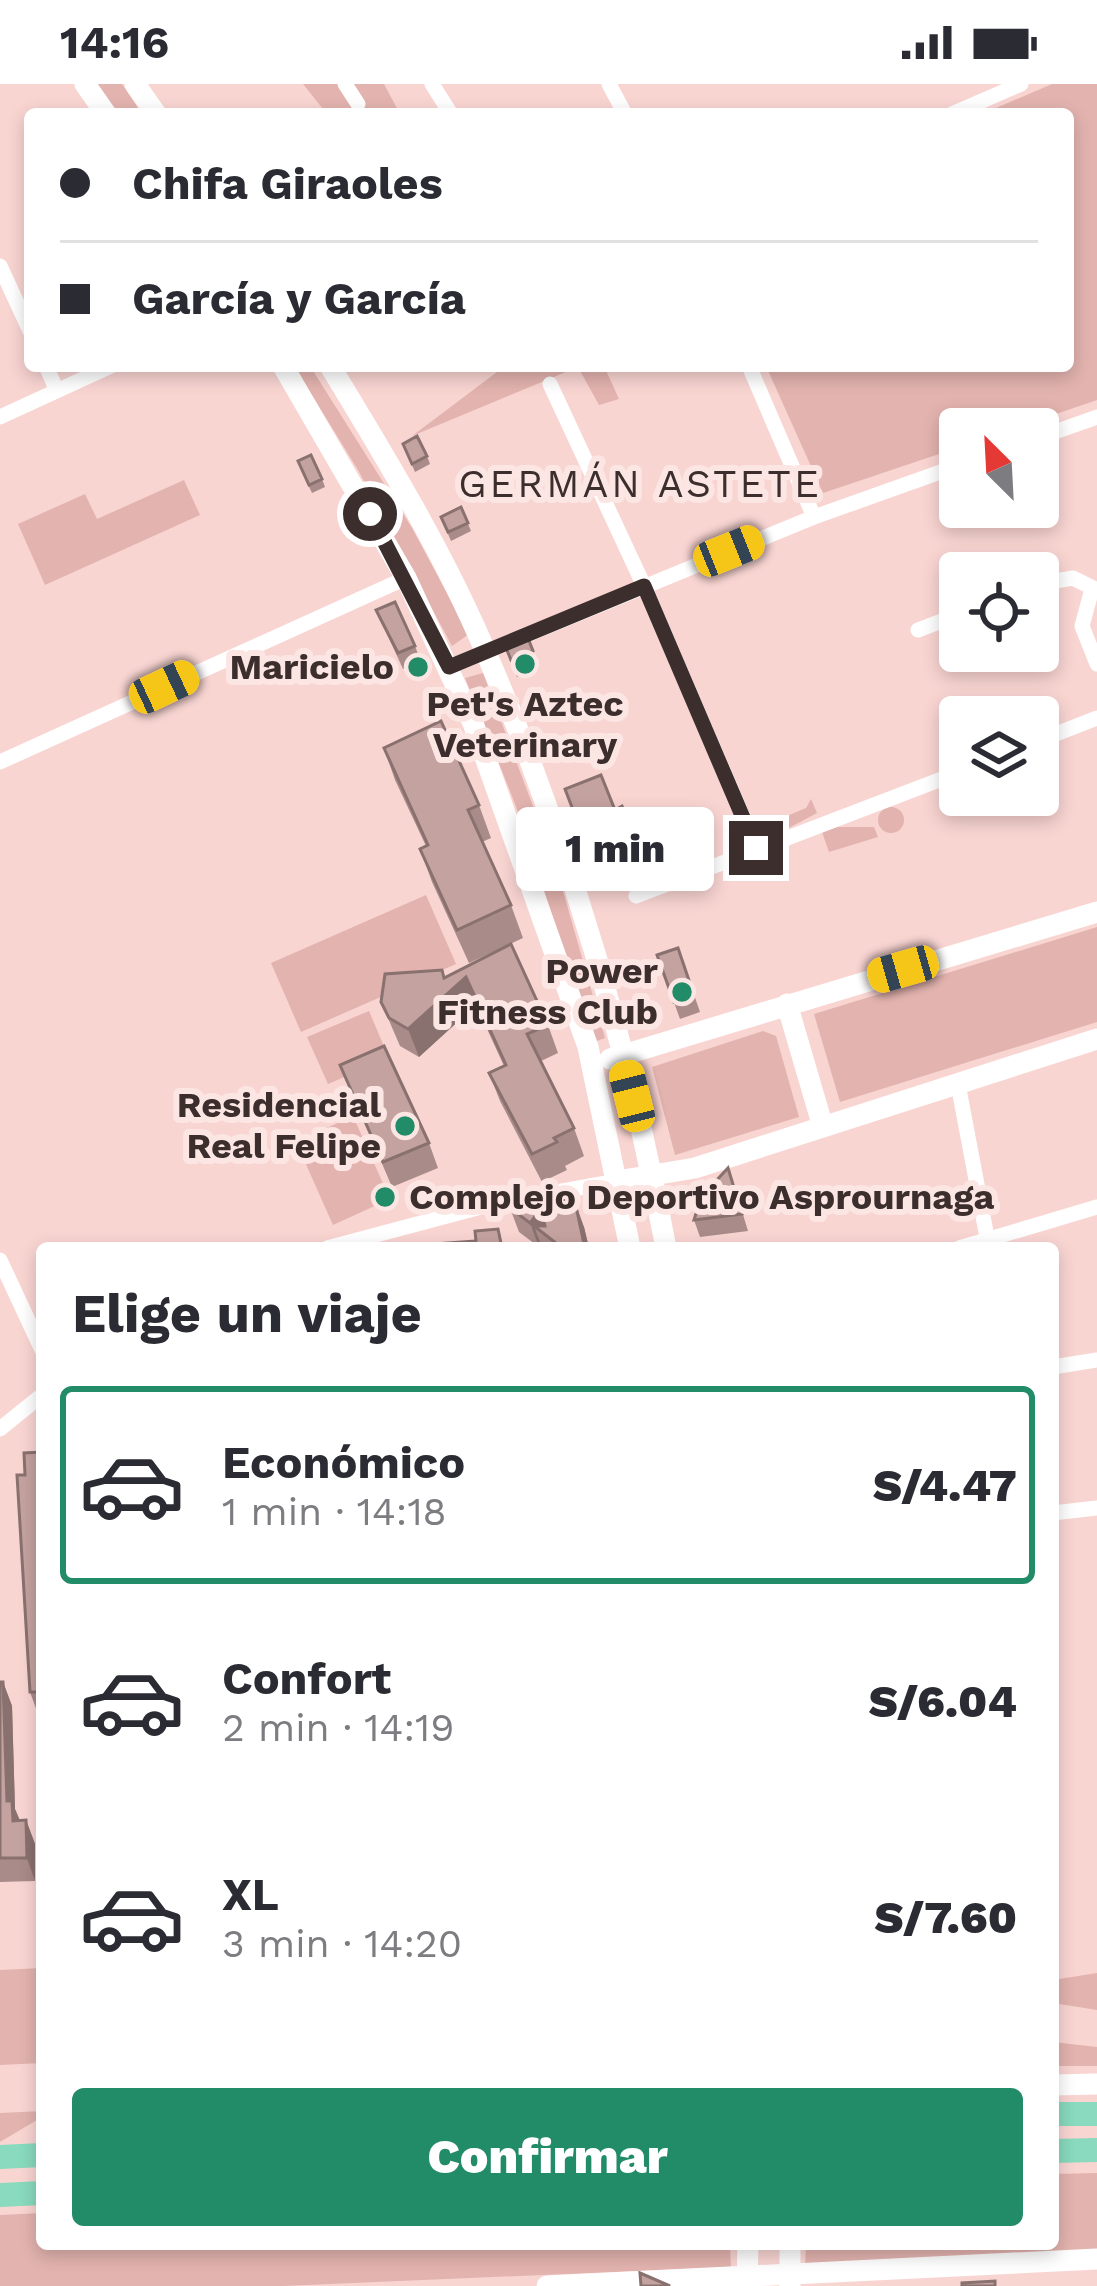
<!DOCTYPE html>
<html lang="es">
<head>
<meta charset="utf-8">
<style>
	:root { --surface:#fff; --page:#f2f2f3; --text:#2b2b33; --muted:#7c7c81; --line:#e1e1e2; --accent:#228b67 }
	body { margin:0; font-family:"Work Sans",sans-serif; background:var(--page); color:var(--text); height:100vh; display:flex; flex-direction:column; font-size:45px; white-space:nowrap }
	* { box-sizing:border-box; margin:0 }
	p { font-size:39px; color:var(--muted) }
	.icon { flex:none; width:66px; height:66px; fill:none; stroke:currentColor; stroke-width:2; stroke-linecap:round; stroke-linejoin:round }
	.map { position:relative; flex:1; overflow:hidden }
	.details { position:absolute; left:36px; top:1158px; width:1023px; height:1008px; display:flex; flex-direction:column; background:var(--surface); border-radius:12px; box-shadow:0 6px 18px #0003 }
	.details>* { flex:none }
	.banner { position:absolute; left:24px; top:24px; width:1050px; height:264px; border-radius:12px; box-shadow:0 6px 18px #0003; display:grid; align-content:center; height:264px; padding:0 36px; background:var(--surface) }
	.needle { width:78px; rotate:336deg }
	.controls { position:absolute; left:939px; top:324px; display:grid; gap:24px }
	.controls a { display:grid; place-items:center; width:120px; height:120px; border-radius:12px; background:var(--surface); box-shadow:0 6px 18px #0003; font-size:60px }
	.end { position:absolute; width:54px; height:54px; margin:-27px; border:15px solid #3b2e2d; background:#fff; box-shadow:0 0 0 6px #fff }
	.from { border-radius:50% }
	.bubble { position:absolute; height:84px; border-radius:12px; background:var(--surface); box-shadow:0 6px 18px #0003; font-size:39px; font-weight:800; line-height:84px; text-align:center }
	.car { position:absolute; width:36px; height:72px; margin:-36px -18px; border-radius:15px; box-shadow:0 0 9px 3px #0007; background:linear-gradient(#f5c518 24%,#345 0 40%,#f5c518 0 76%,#345 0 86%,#f5c518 0) }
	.banner b { display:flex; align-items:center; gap:42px; height:114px; font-size:45px }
	.banner b+b { border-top:3px solid var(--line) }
	.banner i { width:30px; height:30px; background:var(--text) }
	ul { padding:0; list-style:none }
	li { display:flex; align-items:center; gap:36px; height:198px; margin:0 24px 18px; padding:0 12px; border:6px solid transparent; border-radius:12px }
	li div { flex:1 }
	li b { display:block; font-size:45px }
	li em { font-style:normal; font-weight:800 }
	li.active { border-color:var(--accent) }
	li>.icon { width:108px; height:108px; stroke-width:1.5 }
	h2 { padding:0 36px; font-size:54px; line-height:144px }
	.action { display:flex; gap:24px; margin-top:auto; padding:24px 36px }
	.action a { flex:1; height:138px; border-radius:12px; background:var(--accent); color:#fff; font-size:48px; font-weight:800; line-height:138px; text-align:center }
	.status { display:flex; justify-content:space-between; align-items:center; height:84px; padding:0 60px; background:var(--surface); direction:ltr }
	.status svg { height:33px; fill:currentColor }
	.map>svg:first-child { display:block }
	.green { fill:#e3b3af }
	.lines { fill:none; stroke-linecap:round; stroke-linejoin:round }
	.street { stroke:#fff; stroke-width:15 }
	.secondary { stroke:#fff; stroke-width:21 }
	.primary { stroke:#89dabe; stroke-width:24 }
	.wall { fill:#a98b89 }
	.shaded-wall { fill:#89716f }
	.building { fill:#c4a29f; stroke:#89716f; stroke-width:3 }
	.route { stroke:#3b2e2d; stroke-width:15 }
	.poi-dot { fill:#228b67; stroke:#fce6e4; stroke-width:4.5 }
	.labels { text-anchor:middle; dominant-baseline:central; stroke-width:12; stroke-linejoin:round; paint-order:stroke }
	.poi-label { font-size:36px; font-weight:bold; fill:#3b2e2d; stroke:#fce6e4; text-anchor:end }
	.neighbourhood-label { font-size:39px; letter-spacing:3px; fill:#3b2e2d; stroke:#fce6e4 }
</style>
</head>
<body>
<div class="status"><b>14:16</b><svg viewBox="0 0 49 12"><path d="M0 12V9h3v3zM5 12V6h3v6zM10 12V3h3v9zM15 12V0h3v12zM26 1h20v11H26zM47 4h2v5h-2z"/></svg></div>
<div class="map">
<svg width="1097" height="2202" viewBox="0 0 1097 2202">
	<rect width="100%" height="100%" fill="#f9d5d2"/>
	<!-- green -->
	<path class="green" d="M96,0H122L142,30H117Z
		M303,0H384L400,30H327Z
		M1052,0H1097V316L1012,345H960V363L823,409L766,282H1068V30H982Z
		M294,282H310L412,444L469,550L452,562L358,386Z
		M505,282H604L619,315L599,321L578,283L412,352Z
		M184,396L200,431L45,501L18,440L85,410L97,435Z
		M483,589L557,786L605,954L594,958L519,730L465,594Z
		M811,715L817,729L785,746H772L768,740L806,724Z
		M878 736a13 13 0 1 1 26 0a13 13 0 1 1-26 0Z
		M836,743H874L878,753L829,768L822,748Z
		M426,811L456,880L301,948L271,879Z
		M1097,843V938L840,1018L814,930Z
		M369,927L389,974L328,1000L307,953Z
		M763,947L776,952L799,1033L675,1071L652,983Z
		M353,1032L390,1115L333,1141L296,1058Z
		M42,1884V1979L0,1981V1886Z
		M1097,1889V1926L1053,1919V1896Z
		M1053,1958L1097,1963V1982H1053Z
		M42,2027V2033L0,2058V2029Z
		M1097,2089V2167L805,2183L806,2160H1053V2090Z
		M42,2129V2160H730L731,2183L283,2202H0V2131Z"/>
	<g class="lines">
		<!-- street -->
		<path class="street" d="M345,0L358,20
			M432,0L451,30
			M609,0L625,30
			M952,30L1021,0
			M0,182L30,247
			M46,282L57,307
			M749,282L814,433
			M550,300L644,502L756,763
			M0,333L111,282
			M1038,354L1097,333
			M1038,500L1073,494L1097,506
			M1092,505L1082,542L1097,580
			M918,546L960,530
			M449,583L814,433L960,381
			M1038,657L1097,634
			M0,678L406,494
			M636,812L960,688
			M958,1000L989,1164
			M327,1164L496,1119L617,1097
			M959,1164L1097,1123
			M0,1176L42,1266
			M1053,1283L1097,1276
			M0,1345L42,1311
			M1053,1429L1097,1424"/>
		<!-- secondary -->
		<path class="secondary" d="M85,0L106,30
			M135,0L156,30
			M283,282L406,494L473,639L588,963L630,1164
			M330,282C386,374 445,471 487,571C569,761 628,961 666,1164
			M787,920L823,1043
			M610,975L1097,828
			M617,1097L695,1084L1097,955
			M1053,2001L1097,2000
			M790,2201V2160
			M547,2202L1097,2175
			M747,2202L748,2160"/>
		<!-- primary -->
		<path class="primary" d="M1053,2030H1097
			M1053,2067L1097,2066
			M0,2073L42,2071
			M0,2111L42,2109"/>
	</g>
	<!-- wall -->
	<path class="wall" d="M403,360L427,372L430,380L415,388Z
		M301,385L322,395L325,403L312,409Z
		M461,423L471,447L451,457L441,433Z
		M376,526L415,562L421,578L403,585Z
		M526,549L539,584L517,593L504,559Z
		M384,664L479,721L491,754L482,758L511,821L523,854L469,879L432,798L420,765L426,762L395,696Z
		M565,705L615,726L622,722L635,754L591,774Z
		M511,860L548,941L558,969L541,977L574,1044L584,1072L565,1082L567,1086L542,1098L500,1017L489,989L504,982L476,921L419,973L400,962L381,918L444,894Z
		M678,864L700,928L680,935L657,871Z
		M340,981L429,1059L438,1084L392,1103Z
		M734,1101L748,1147L700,1153L694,1136Z
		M562,1108L566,1120L584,1143L589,1164H542L541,1161L539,1163L519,1148L510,1124Z
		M42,1368V1641L30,1608L25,1391Z
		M0,1598H3L12,1622L15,1725L20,1736H26L35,1760V1797L0,1798Z"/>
	<!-- shaded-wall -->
	<path class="shaded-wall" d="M466,893L476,921L419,973L408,945Z
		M575,1118L584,1143L589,1164H586L584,1160Z
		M541,1125L548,1153L534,1142L541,1161L539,1163L530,1139Z
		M3,1598L12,1622L15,1725L21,1740L13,1737L7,1717Z
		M26,1736L35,1760V1797L27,1774Z"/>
	<!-- building -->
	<path class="building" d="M417,352L427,372L412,380L403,360Z
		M311,371L322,395L309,401L298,377Z
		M461,423L468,439L448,448L441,433Z
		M395,518L415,562L398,569L376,526Z
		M526,549L533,567L511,576L504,559Z
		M441,637L479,721L468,726L511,821L457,846L420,765L428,761L384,664Z
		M601,691L615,726L622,722L629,737L585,757L565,705Z
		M511,860L548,941L527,950L574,1044L554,1054L557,1058L532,1070L489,989L506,981L466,893L408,945L389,934L381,918L385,890L442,886L444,894Z
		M678,864L694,911L674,918L657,871Z
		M384,962L429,1059L383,1078L340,981Z
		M728,1084L742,1130L694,1136L701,1113Z
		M562,1108L564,1120L575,1118L584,1160L561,1163L534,1142H545L541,1125L530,1139L510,1124L517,1112Z
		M498,1145L502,1164H433L432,1160L476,1157L475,1147Z
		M42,1368V1608H30L17,1391H25L24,1369Z
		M0,1598H3L7,1717H12L13,1737L26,1736L27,1774H0Z
		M640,2189L670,2202H641Z
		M995,2197V2202H962V2199Z"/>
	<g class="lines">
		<!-- route -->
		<path class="route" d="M370,430L449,583L644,502L756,764"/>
	</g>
	<!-- markers -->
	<g class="poi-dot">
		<circle cx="525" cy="580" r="12"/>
		<circle cx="418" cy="583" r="12"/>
		<circle cx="682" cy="908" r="12"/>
		<circle cx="405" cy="1042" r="12"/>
		<circle cx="385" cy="1113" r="12"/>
	</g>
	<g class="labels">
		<!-- poi labels -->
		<g class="poi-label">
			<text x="394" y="583">Maricielo</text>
			<text x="525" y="620" text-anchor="middle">Pet's Aztec<tspan x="525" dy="41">Veterinary</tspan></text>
			<text x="658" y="887">Power<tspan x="658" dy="41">Fitness Club</tspan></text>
			<text x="381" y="1021">Residencial<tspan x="381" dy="41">Real Felipe</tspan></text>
			<text x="409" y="1113" text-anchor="start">Complejo Deportivo Asprournaga</text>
		</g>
		<!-- neighbourhood labels -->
		<g class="neighbourhood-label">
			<text x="640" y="399">GERMÁN ASTETE</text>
		</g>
	</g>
</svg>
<div class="controls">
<a><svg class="needle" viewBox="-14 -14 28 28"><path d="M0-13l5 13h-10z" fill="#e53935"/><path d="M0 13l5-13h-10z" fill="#7c7c81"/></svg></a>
<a><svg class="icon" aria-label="locate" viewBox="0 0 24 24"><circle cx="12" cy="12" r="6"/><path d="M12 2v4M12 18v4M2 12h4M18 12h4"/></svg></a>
<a><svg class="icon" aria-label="layers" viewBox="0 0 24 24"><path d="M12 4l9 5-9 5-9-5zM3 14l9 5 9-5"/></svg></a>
</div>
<i class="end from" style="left:370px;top:430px"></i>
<i class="end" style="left:756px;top:764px"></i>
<div class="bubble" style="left:516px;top:723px;width:198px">1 min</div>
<i class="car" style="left:729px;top:467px;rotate:68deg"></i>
<i class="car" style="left:164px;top:603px;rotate:65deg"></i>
<i class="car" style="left:903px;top:885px;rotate:254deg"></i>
<i class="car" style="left:632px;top:1012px;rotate:346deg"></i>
<div class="banner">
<b><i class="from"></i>Chifa Giraoles</b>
<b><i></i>García y García</b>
</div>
<section class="details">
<h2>Elige un viaje</h2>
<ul>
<li class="active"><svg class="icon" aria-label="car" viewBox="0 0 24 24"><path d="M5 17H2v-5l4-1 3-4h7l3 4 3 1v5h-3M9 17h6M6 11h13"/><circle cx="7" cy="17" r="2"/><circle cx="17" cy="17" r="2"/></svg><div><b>Económico</b><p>1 min · 14:18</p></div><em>S/4.47</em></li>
<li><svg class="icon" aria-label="car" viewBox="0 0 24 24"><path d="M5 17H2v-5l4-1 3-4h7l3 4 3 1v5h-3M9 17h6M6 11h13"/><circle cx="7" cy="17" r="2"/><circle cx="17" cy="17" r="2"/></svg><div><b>Confort</b><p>2 min · 14:19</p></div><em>S/6.04</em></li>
<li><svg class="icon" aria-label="car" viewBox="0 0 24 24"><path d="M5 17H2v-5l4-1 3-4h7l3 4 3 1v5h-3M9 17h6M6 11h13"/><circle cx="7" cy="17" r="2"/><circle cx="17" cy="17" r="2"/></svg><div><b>XL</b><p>3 min · 14:20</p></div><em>S/7.60</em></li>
</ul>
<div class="action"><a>Confirmar</a></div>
</section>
</div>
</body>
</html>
